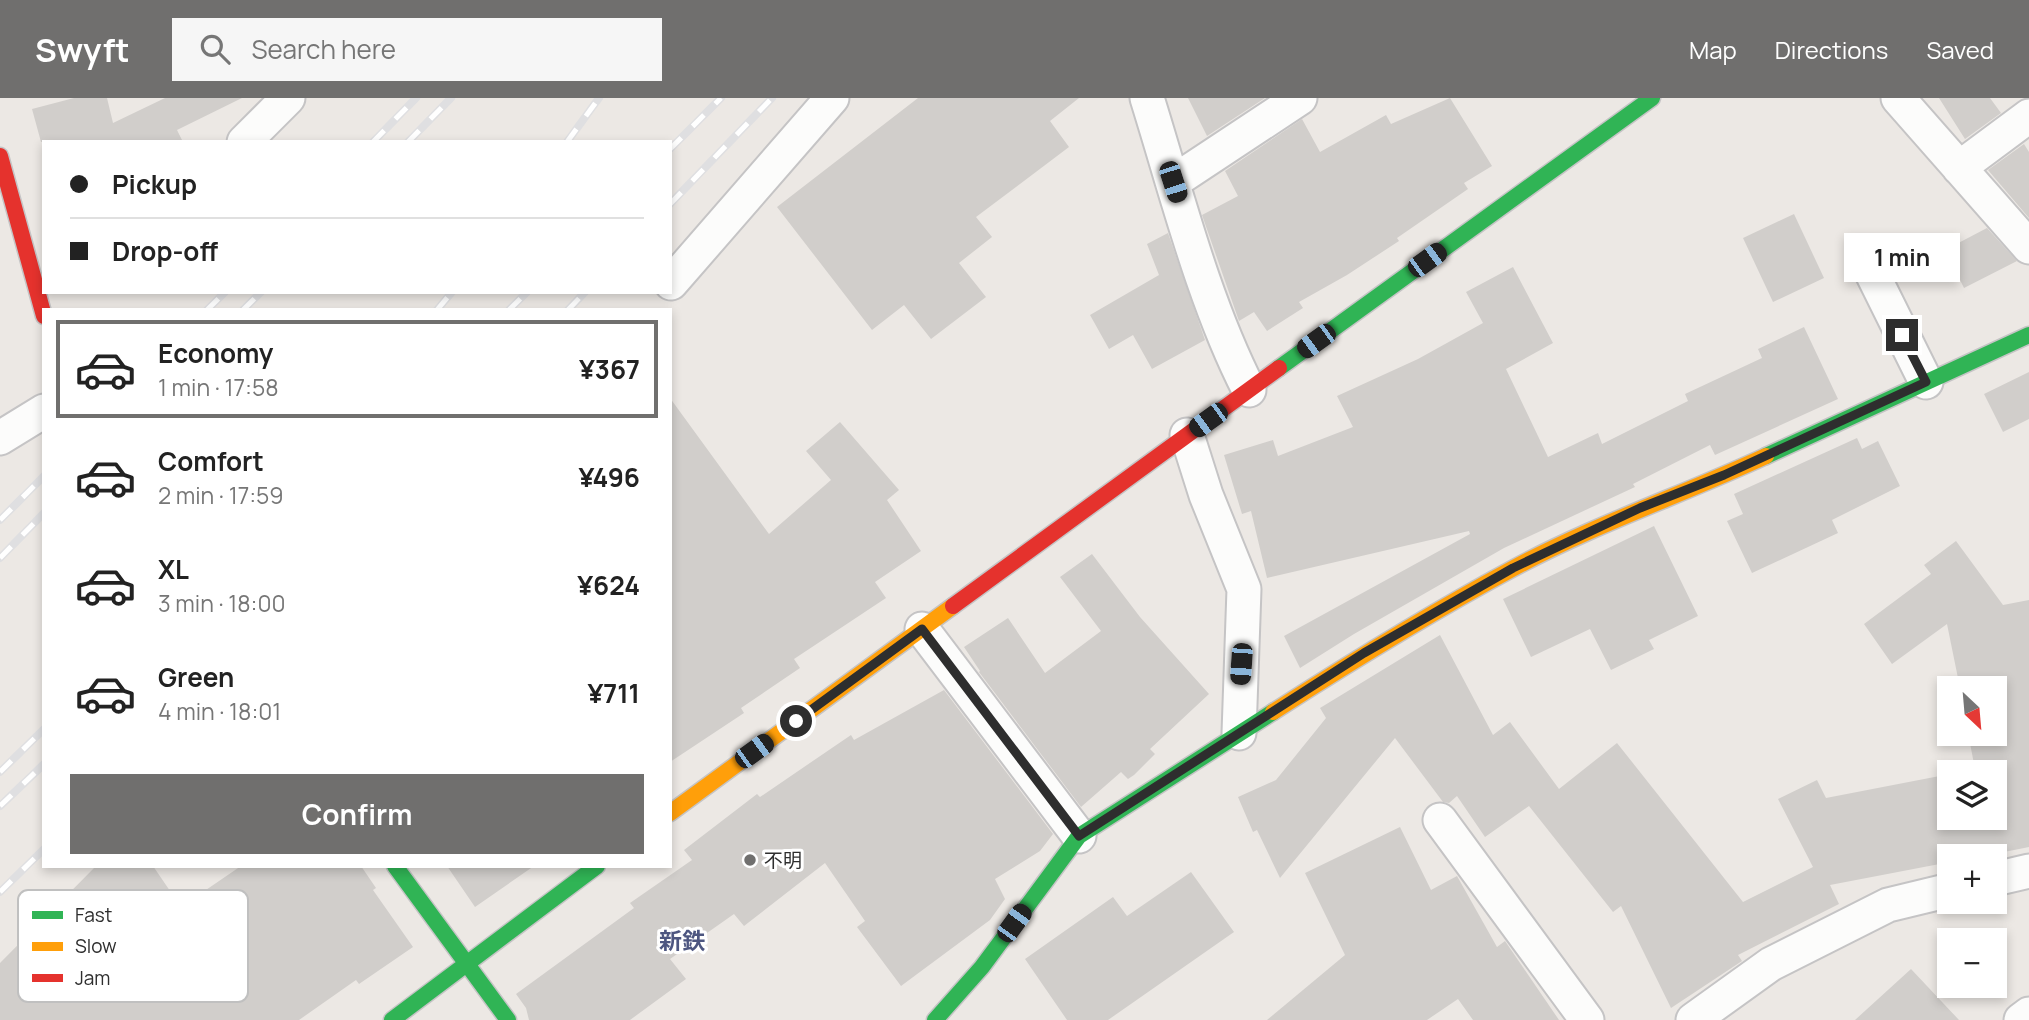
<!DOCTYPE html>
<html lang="en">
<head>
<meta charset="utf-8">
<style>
	:root { --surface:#fff; --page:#f6f6f6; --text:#222; --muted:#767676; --line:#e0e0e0; --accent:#706f6e }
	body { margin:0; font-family:Manrope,"Noto Sans JP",sans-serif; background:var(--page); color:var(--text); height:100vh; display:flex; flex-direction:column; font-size:26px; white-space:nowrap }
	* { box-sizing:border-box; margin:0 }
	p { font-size:23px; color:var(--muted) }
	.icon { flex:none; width:38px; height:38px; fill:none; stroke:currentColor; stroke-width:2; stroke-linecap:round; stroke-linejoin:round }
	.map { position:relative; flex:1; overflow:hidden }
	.details { position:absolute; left:42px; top:210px; width:630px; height:560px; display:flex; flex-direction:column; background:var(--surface); border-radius:0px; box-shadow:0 4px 10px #0003 }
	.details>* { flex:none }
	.guide { position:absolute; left:42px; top:42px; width:630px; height:154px; border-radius:0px; box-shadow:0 4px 10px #0003; display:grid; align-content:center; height:154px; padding:0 28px; background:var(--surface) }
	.needle { width:46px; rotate:154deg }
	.tools { position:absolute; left:1937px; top:578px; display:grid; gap:14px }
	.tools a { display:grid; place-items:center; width:70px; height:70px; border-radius:0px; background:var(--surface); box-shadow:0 4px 10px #0003; font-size:35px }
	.end { position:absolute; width:32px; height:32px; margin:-16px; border:9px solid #2e2e2e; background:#fff; box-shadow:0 0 0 4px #fff }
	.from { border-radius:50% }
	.bubble { position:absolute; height:49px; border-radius:0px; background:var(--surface); box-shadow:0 4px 10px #0003; font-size:23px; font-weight:700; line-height:49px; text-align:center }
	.car { position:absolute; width:21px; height:42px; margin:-21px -10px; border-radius:9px; box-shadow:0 0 5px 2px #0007; background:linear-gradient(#222 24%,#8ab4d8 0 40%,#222 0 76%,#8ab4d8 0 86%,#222 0) }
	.guide b { display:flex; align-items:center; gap:24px; height:66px; font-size:26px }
	.guide b+b { border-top:2px solid var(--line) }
	.guide i { width:18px; height:18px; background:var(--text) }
	ul { padding:12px 0 0; list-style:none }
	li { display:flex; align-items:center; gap:21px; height:98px; margin:0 14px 10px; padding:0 14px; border:4px solid transparent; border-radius:0px }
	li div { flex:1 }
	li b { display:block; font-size:26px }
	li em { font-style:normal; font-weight:700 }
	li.active { border-color:var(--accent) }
	li>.icon { width:63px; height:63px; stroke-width:1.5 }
	.cta { display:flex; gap:14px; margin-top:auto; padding:14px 28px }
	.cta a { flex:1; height:80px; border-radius:0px; background:var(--accent); color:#fff; font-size:28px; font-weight:700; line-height:80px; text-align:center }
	header { display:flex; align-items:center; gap:42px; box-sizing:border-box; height:98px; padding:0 35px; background:var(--accent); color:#fff }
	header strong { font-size:33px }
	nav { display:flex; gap:38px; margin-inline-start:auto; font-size:24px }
	.search { width:490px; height:63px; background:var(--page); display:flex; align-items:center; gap:18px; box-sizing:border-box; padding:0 24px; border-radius:0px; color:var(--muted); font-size:26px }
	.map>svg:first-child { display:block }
	.building { fill:#d1cecb }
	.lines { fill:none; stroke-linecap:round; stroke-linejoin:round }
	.street-casing { stroke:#c5c4c5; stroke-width:37 }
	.fast-casing { stroke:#c5c4c5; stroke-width:19 }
	.slow-casing { stroke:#c5c4c5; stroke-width:19 }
	.jam-casing { stroke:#c5c4c5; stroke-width:19 }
	.street { stroke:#fcfcfb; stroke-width:33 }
	.fast { stroke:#30b455; stroke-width:16 }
	.slow { stroke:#ff9f0a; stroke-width:16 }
	.jam { stroke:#e5322d; stroke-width:16 }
	.rail-casing { stroke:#dfdfe1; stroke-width:8 }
	.rail { stroke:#fff; stroke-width:5; stroke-dasharray:16; stroke-linecap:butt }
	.route { stroke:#2e2e2e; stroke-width:9 }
	.poi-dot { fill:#706f6e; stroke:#fff; stroke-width:2.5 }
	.labels { text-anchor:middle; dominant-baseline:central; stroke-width:6; stroke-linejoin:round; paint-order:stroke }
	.poi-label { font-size:19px; fill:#2e2e2e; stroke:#fff; text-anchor:start }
	.quarter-label { font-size:23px; font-weight:bold; fill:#4d5680; stroke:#fff }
	.key { fill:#fff; stroke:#c0c0c0; stroke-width:2 }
	.key-label { font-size:19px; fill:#2e2e2e }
</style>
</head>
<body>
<header>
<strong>Swyft</strong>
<div class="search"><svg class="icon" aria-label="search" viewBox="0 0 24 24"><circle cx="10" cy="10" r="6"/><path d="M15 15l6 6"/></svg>Search here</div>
<nav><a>Map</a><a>Directions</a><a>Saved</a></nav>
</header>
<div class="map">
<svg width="2029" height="922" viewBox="0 0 2029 922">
	<rect width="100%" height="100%" fill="#ece8e4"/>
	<!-- building -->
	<path class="building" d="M74,0H107L113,25L165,0H242L177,32L183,44H41L32,11Z
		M918,0H1079L1050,23L1069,49L976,119L992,139L959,165L986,199L931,241L904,207L872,232L777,109Z
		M1188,0H1265L1207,38Z
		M1450,0L1492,68L1464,85L1468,91L1397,140L1399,143L1347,177L1299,204L1303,210L1267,233L1254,214L1239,223L1202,117L1238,98L1225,73L1302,21L1320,54L1386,17L1391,26Z
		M1939,0H1990L2001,15L1965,41Z
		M2024,46L2029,54V120L1988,72Z
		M1794,116L1824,180L1773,204L1743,140Z
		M1987,130L2017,163L1964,190L1945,152Z
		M1168,135L1205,242L1152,271L1133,237L1109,251L1090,217L1159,177L1147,146Z
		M1513,169L1553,245L1506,271L1548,359L1598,335L1602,346L1688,303L1685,296L1762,260L1758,251L1804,229L1838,301L1715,357L1710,347L1633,386L1635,389L1504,450L1354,536L1300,570L1284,538L1470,436L1469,433L1267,480L1251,413L1242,416L1224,357L1273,342L1278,358L1353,329L1337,298L1418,261L1483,225L1466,194Z
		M2029,274V321L2003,334L1984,296Z
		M670,300L769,436L831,382L806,353L840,324L899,392L887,402L921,453L875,484L886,500L794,561L800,570L741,610L744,615L670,664Z
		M1857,340L1862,351L1878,343L1900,388L1832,422L1838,435L1752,475L1727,423L1743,416L1734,396Z
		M1654,428L1698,518L1649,542L1654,551L1611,572L1590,531L1531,559L1503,501Z
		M1956,443L2003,507L2029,502V749L1984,758H1950V764L1830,787L1839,806L1738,857L1742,863L1671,910L1621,808L1613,814L1529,708L1485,739L1457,698L1449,705L1443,704L1395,640L1280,780L1257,732L1253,734L1238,699L1276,682L1326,620L1320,610L1440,537L1493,637L1510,624L1559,691L1617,645L1743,804L1813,769L1778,701L1817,682L1826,700L1950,676V719H1995V674H1960L1975,671L1968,635H1995V590H1960L1947,526L1892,566L1864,526L1931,476L1924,467Z
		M1092,456L1140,519L1209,596L1150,651L1155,656L1134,677L1128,681L1121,674L1081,709L979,574L980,573L964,549L1008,520L1045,575L1101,533L1060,479Z
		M944,592L1053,736L1040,753L995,781L1005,801L990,822L901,888L857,829L865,823L825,765L744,828L734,816L670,861L686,881L630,922H529L526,910L516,896L634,810L630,805L692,762L684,752L757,696L760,699L851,637L854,642Z
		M1400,729L1431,792L1457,778L1497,849L1505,843L1559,922H1473L1458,901L1427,922H1267L1345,857L1305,775Z
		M96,768H153L181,809L241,768H361L376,790L373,792L413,849L359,886L356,882L299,922H0V865Z
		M447,768H534L475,809Z
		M1191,774L1234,834L1108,922H1067L1025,861L1113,799L1127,818Z
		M1911,871L1959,922H1855Z"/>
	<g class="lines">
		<!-- street casing -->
		<g class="street-casing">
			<path id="street" d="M1147,0C1177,96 1203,202 1249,292
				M1898,0L2029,149
				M244,44L288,0
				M1959,70L2029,18
				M1173,84L1300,0
				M1867,165L1926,284
				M671,185L832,0
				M1187,337L1206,397L1244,491L1239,635
				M0,340L44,313
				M922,531L1079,738
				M1440,722L1587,922
				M1995,781L2029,773
				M1693,922L1771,866L1888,807L1950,792
				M2021,922L2029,916"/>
		</g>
		<!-- fast casing -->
		<g class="fast-casing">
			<path id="fast" d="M1279,270L1652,0
				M1766,358L2029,237
				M395,768L508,922
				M392,922L597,768
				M935,922L982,869L1079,738L1273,614"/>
		</g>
		<!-- slow casing -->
		<g class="slow-casing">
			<path id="slow" d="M1273,614C1351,564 1430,515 1512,471C1593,427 1682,397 1766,358
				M670,715L953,508"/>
		</g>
		<!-- jam casing -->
		<g class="jam-casing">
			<path id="jam" d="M0,58L44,218
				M953,508L1279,270"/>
		</g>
		<!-- street -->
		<use href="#street" class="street"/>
		<!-- fast -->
		<use href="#fast" class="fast"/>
		<!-- slow -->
		<use href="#slow" class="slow"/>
		<!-- jam -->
		<use href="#jam" class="jam"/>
		<!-- rail casing -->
		<g class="rail-casing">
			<path id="rail" d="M373,44L416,0
				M408,44L451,0
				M567,44L599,0
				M670,51L721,0
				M670,106L772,0
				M207,212L225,194
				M243,212L261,194
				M437,212L452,194
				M509,212L527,194
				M568,212L585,194
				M0,422L44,378
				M0,460L44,415
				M0,674L44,631
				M0,708L44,666
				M0,794L44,751"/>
		</g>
		<!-- rail -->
		<use href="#rail" class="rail"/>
	</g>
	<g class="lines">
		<!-- route -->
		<path class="route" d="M796,623L922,531L1079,738L1364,555L1513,470L1640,410L1724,377L1926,284L1902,237"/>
	</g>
	<!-- markers -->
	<circle class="poi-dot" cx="750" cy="762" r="7"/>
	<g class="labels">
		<!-- poi labels -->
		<g class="poi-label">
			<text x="764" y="762">不明</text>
		</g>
		<!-- quarter labels -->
		<g class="quarter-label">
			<text x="682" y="842">新鉄</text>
		</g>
	</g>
	<!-- legend -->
	<rect x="18" y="792" width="230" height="112" rx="10" class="key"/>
	<rect x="32" y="813" width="31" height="8" fill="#30b455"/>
	<rect x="32" y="844" width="31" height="9" fill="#ff9f0a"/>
	<rect x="32" y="876" width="31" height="8" fill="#e5322d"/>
	<g class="key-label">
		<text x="75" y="824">Fast</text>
		<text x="75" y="855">Slow</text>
		<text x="75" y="887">Jam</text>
	</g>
</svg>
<div class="tools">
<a><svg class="needle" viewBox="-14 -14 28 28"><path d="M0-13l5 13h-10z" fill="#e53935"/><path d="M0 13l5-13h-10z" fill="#767676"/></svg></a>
<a><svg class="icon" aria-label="layers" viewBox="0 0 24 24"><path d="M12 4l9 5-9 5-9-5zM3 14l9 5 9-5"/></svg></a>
<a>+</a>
<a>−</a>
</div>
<i class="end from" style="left:796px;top:623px"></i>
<i class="end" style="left:1902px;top:237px"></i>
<div class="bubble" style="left:1844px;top:135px;width:116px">1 min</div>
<i class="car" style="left:1173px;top:84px;rotate:162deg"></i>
<i class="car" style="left:1427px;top:162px;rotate:54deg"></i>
<i class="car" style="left:1316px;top:243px;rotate:234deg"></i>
<i class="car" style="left:1208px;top:322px;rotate:234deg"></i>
<i class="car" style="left:1241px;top:566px;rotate:184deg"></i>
<i class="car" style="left:754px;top:653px;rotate:54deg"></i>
<i class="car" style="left:1014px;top:825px;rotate:36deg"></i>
<div class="guide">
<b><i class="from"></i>Pickup</b>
<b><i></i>Drop-off</b>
</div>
<section class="details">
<ul>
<li class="active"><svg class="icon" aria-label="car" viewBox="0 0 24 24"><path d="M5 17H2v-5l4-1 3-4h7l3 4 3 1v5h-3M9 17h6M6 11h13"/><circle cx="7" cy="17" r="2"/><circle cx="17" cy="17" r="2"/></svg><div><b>Economy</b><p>1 min · 17:58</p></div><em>¥367</em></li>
<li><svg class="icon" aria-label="car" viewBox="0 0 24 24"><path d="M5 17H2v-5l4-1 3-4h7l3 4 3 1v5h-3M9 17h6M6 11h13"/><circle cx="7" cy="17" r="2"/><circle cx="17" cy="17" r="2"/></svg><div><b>Comfort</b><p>2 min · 17:59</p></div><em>¥496</em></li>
<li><svg class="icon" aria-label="car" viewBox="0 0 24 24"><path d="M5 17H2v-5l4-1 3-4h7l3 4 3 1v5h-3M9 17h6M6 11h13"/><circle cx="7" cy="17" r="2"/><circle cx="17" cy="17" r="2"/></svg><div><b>XL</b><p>3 min · 18:00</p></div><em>¥624</em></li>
<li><svg class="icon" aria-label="car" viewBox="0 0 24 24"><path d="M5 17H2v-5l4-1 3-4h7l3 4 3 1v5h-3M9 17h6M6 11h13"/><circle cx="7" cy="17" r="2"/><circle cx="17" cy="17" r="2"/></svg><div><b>Green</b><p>4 min · 18:01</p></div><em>¥711</em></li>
</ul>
<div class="cta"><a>Confirm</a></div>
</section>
</div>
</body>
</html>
